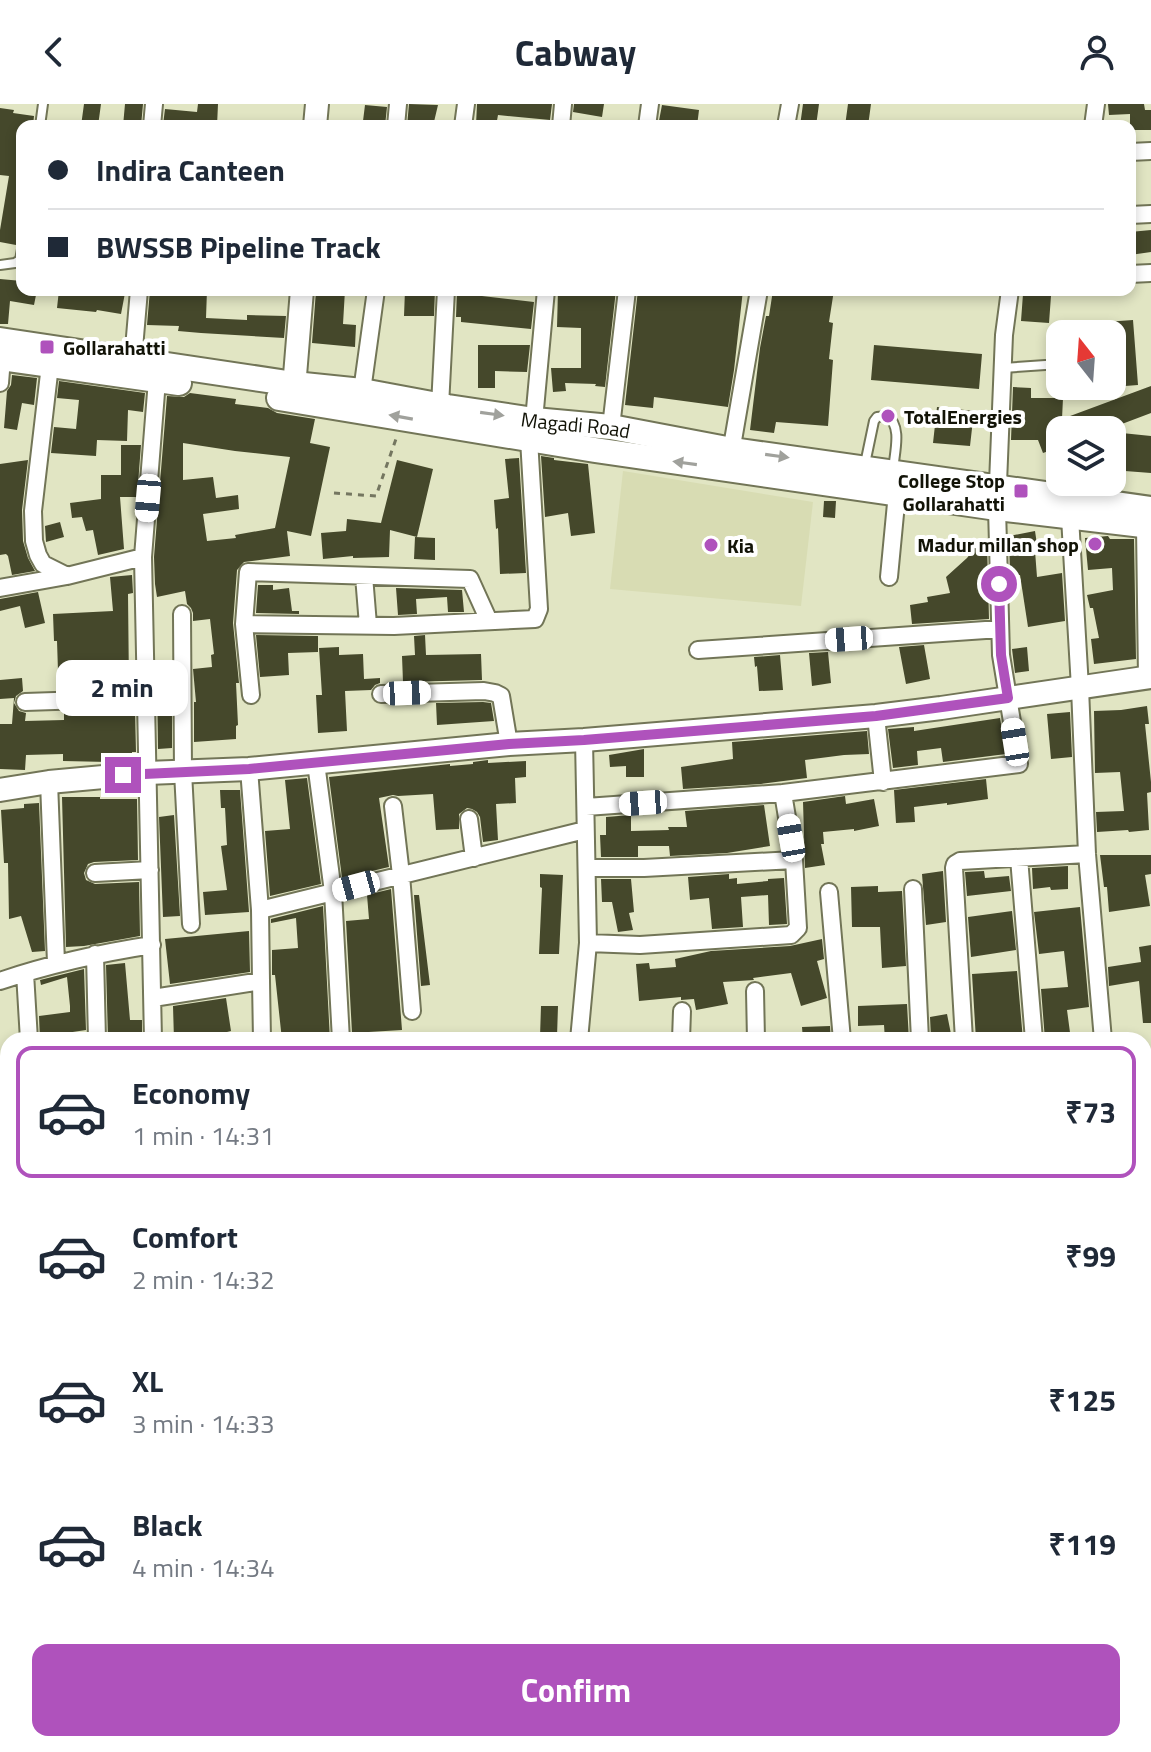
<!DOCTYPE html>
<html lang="en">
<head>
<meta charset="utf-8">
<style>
	:root { --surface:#fff; --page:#f2f2f3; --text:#1f2937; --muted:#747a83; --line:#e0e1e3; --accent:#af52bc }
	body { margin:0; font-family:"Titillium Web",sans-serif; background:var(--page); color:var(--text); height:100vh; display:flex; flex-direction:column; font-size:30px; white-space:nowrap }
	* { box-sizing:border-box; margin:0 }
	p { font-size:26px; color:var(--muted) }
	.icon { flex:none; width:44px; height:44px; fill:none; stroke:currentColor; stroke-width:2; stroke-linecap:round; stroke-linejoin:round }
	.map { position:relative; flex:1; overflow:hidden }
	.side { position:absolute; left:0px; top:928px; width:1152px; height:720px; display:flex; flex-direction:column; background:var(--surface); border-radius:24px 24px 0 0; box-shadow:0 4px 12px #0003 }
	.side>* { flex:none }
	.banner { position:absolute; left:16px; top:16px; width:1120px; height:176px; border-radius:16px; box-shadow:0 4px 12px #0003; display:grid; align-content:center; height:176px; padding:0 32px; background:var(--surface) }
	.needle { width:52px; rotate:343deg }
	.buttons { position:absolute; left:1046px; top:216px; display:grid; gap:16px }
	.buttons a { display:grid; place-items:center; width:80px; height:80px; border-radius:16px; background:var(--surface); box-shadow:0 4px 12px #0003; font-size:40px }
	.end { position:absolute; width:36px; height:36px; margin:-18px; border:10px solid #af52bc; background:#fff; box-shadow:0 0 0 4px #fff }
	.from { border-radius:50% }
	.bubble { position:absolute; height:56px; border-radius:16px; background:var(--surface); box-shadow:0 4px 12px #0003; font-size:26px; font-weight:700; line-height:56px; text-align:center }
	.car { position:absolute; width:24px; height:48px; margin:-24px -12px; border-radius:10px; box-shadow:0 0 6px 2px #0007; background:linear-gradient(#fff 24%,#345 0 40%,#fff 0 76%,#345 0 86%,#fff 0) }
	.banner b { display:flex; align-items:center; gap:28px; height:76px; font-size:30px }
	.banner b+b { border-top:2px solid var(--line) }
	.banner i { width:20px; height:20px; background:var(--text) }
	ul { padding:14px 0 0; list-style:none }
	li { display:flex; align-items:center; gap:24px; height:132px; margin:0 16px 12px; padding:0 16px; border:4px solid transparent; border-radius:16px }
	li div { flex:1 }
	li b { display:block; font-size:30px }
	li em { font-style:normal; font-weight:700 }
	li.active { border-color:var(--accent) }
	li>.icon { width:72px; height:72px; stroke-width:1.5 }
	.action { display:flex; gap:16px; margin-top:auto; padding:16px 32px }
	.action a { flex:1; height:92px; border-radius:16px; background:var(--accent); color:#fff; font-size:32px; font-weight:700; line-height:92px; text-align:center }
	header { display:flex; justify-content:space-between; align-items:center; height:104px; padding:0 32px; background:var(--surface); font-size:36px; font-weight:700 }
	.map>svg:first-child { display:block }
	.built { fill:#d8dcb3 }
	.building { fill:#45482b; fill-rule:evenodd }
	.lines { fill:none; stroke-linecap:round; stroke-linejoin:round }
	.lane-casing { stroke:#727557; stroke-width:12 }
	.street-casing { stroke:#727557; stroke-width:20 }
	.secondary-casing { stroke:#727557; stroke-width:26 }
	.primary-casing { stroke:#727557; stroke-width:28 }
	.path { stroke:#747660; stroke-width:3; stroke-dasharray:6 6; stroke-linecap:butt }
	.lane { stroke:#fff; stroke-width:8 }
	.street { stroke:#fff; stroke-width:16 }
	.secondary { stroke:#fff; stroke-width:22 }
	.primary { stroke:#fff; stroke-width:24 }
	.oneway { fill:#a0a19c }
	.route { stroke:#af52bc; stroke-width:10 }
	.poi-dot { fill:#af52bc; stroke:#fff; stroke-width:3 }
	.labels { text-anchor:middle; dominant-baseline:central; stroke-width:8; stroke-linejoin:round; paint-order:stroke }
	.poi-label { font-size:20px; font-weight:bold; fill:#121307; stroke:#fff; text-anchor:start }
	.street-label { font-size:20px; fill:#121307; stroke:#fff }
</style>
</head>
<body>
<header><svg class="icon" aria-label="back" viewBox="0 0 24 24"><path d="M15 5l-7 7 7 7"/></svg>Cabway<svg class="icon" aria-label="person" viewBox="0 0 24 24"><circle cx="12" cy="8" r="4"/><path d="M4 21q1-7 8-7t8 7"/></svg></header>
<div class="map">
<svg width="1151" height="1648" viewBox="0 0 1151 1648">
	<rect width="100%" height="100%" fill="#e1e5c3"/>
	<!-- built -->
	<path class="built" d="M623,367L813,398L801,502L610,485Z"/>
	<!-- building -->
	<path class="building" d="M84,0H101L98,22H81Z
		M125,0H143L141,22H123Z
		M198,0H218L217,22L163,21L165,5L197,8Z
		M409,0L438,1L433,22H407Z
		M477,0H552L550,16L498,11L496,22L476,21Z
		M574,0H604L602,13L573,8Z
		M803,0H819L816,22H800Z
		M848,0H871L868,22H845Z
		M1108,0H1144L1145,6H1151V26H1130V10L1109,11Z
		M365,1L387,3L385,22H365L366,18L363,17Z
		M662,1L699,6L697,22H658Z
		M0,4L14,6L13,9L34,12L33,22H22V110L16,141L0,138V126L9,72L0,71Z
		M1151,126V148L1130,151V128Z
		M0,175L22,177V186H37L34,201L10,197L8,220H0Z
		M59,186H108L125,189L121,210L97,206L96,208L57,204Z
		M150,186L176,188V186H207L206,214L247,216V211L286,212L284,234L201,229L178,227L179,222L147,221Z
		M329,186H345L343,220L356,221L355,243L312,239L316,187L329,188Z
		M405,186H435L434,212H404Z
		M457,186H482V192L534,198L531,225L461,218V213H456Z
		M558,186H616L605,283L595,282L596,280L565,279L566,287L553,288L551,264H581V224L557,223Z
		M638,186H743L734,266L728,303L654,293L653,304L625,301Z
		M773,186H834L829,218L833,219L829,255L833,256L828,322L776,318L774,329L750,326L760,244L766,212H769Z
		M1023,190L1051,192L1049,219L1021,217Z
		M1133,216L1138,281L1112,283V230H1064L1063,221Z
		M478,241H530L527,268L495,267V284H478Z
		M874,241L982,250L979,285L871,276Z
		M12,271L37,274L34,301L22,299L17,326L4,324L7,287L11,281Z
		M59,277L145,289L143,308L128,306L127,337L97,336L96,352L51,349L54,323L76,325L79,296L57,294Z
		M1151,282V309L1106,326L1103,319L1084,326H1060V343L1043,349L1038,336H1011L1013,283L1031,284V294H1063L1062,315Z
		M190,289L236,295L235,300L268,304L277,309L315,315L310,339L330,343L311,432L287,427L290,452L244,458L237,466L233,519L239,579H236L238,621L236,622V635L194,638V598H196L193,565L212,563L211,551L214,550L210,515L193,517V509L191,504L187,500L185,487L157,493L155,480L154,453L167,292L184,293ZM183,339L235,347L290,353L275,424L235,431L236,434L207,437L203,410L239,405L238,391L216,394L213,373L183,376Z
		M937,303L974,307L970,342L933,339Z
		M1112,328L1151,332V369L1112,366Z
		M121,341H141L137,393H120L124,445L98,451L93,426L86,427L82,413L72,414L70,399L101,395V371H121Z
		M541,352L554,354V356L588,360L595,429L571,432L568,409L545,413Z
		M519,354L526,469L500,470L498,424L496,425L494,396L509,394L505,355Z
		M28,356L22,406L23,437L28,454L35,467L12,471L8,452L6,450L0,451V360Z
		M397,356L433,365L417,433L390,426L389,453L353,454V452L323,455L321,429L346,427L347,415L381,419Z
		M824,397H836L835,414L823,413Z
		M60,418L64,433L46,438L45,422Z
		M1035,427L1038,447H1035L1037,473L1062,469L1065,517L1028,523L1020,471L1010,472L1009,432Z
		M1108,432L1110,435H1134L1136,555L1094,560L1091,535L1099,534L1093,504H1090L1087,491L1113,486L1112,464L1088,466L1085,434Z
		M415,433L435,434V456L414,455Z
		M987,438L989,515L912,520L910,501L928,498L927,493L950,489L946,473L967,454L977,441Z
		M132,471L133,489L128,490L129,584H110L109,566L58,567L57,537H54L53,510L113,507L110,473Z
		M258,481H273V486L289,484L292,507H299V510L256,509Z
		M396,484L462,486L464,508H448L447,493L416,495L417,510L398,511Z
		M38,488L45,519L25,524L20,502L0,507V495Z
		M256,531L318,532V548L288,549L289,571L260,573Z
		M425,531L426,551L481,550L482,576L403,578L402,552L415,551L414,532Z
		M924,541L930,575L906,580L899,543Z
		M339,543V551L363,550L364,575L380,574V579L375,581L371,586L345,587L347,627L318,629L316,591H322L319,544Z
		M1027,543L1029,567L1015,569L1012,545Z
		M828,548L831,579L812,582L809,549Z
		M780,551L783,586L759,587L757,562L755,563L754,553Z
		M22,574L23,587L16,592L14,599L19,607L26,609L25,617L64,616V608L135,606L136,648H132V656L109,658L63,657V650L26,651L25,666L0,665V620H12L14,594L0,595V576Z
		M157,574H166L165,597H172V644L158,645Z
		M483,598L491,599L494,617L437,621L436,599Z
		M1147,602L1149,620H1145L1151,678V688L1147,689L1149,726L1129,728L1128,726L1097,728L1096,708L1124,707L1120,668L1095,669L1094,607L1121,606Z
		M1070,608L1072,653L1051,655L1047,610Z
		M1000,614L1006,650L943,658L941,644L917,647L918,661L893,664L888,625L914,623V627Z
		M867,627L869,650L844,651L805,656L807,674L761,680L683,685L681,663L733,655L732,638Z
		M644,645V673H626V662L610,663L609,651Z
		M488,656V659L526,657V673L515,674L516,699L496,700L498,736L483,738L480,713L477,708L472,705L467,704L459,710V725L436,726L433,690L398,692L393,691L379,694L389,763L342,774L329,673L450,660V662L473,660V658Z
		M307,674L321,780L270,792L265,727L290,725L285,676Z
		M986,675L988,695L947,701V699L914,703L915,718L896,719L894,686Z
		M220,686H240L249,808L205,811L203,788L227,786L221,742L227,741L225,704H221Z
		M845,692L846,700L874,695L879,722L854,727V725L823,728L824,740H821L825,761L805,764L803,698Z
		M62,693H100V695H137L138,756L94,758L88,760L84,769L86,776L95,780L139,778L140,832L84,842L66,843Z
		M39,699L45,847L32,848L21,812L9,815L8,759H4L1,706L24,704V700Z
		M764,701L770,742L727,749L670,752L669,742H638V753H601L600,731H606V713L631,711V727L669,726L668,723H687L685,707Z
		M174,711L180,812L163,813L159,713Z
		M1100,751H1151V770L1145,771L1150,802L1109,808L1107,783H1104Z
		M1068,762V785L1051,786L1050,783L1033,785L1032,764Z
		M943,767L946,818L926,821L922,770Z
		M984,767L985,774L1009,772L1011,787L967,792L965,768Z
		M540,770L563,771L559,850H539L542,784L540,783Z
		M729,770V775L737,774V780L768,777V775L784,774L787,820L769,821L768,791L741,793L743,823L712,825L709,794L690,796L688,773Z
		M601,775H631L634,808L629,809L633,826L618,828L612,798H602Z
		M878,782V788L902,787L906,862L882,864L880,823H852L851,783Z
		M391,785L402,926L352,929L346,817L369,815L367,791Z
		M414,791H419L430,881L421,882Z
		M323,802L330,936H282L275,871H272V846L298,844L296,814L271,819V815Z
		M1080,803L1089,903L1067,906L1071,936H1045L1041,885L1068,883L1064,847L1039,850L1034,808Z
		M1012,807L1016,846L971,853L968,813Z
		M249,827L250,868L170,880L165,835Z
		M822,835L824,855L817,857L827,894L801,902L791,869L753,874L754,876L723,878L728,900L696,906L694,895L681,896V893L639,897L636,860L649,859L650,865L676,863L675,855L711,847L790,842Z
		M1151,841V919H1143L1139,877L1109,882L1108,863L1141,858L1139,843Z
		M125,859L130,916H142V936H108L106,861Z
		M84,865L86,926L66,929L67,936H40L39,912L70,908V902L67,873L41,881L40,876Z
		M1017,867L1023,936H976L972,870Z
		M226,894L231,927L227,928L228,936H174L173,902Z
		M907,900L909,936H885L884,921L858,922V902Z
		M541,902H558L557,933H540Z
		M947,910L951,930L931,934L930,913Z
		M830,922L831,936H803L802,923Z"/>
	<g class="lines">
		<!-- lane casing -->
		<g class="lane-casing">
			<path id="lane" d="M40,22L43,0
				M0,161L15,159L20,156L22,145
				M1003,264L1060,260
				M865,360L874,317L877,313L887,312C903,322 894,350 893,367
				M348,1640L404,1648
				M298,1648L299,1640
				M412,1648L413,1640"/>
		</g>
		<!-- street casing -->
		<g class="street-casing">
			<path id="street" d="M152,22L154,0
				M396,22L398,0
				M463,22L466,0
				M561,22L563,0
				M647,22L650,0
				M786,22L790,0
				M1093,22L1096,0
				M1130,48L1151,47
				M1130,111L1151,110
				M1130,170L1151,169
				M133,256L139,186
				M50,261L33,407L34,437L38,451L43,460L67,472
				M0,279L2,254
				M362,287L376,186
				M440,302L446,186
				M534,316L546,186
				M611,323L627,186
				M730,354L759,186
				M1070,413L1080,584L1087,750L1103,936
				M1145,422L1147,574
				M364,472L368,521
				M889,473L897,389L900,380
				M0,484L67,472L143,453
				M182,510L183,668L191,820
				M244,520L394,522L535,515L539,505L529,335
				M698,546L1000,525
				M381,590L484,587L495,589L501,592L509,640
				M251,591L244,520L248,468L470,475L489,517
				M25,598L145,594
				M876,612L883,678
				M316,659L333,788L341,936
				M249,665L260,806L261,877
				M49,678L56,859
				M393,702L401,771L412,907
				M586,703L783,689L1019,660L1001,551L997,404L1004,231L1010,186
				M469,715L474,754
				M1019,754L1034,936
				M588,764H644L794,756
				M95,769L150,766
				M913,785L920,936
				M829,788L842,936
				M260,806L585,726
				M588,839L640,841L791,831L798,824L794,756L783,689
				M95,850L97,936
				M25,869L29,936
				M0,877C50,860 100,849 152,841
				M755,887L756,936
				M153,894L261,877L262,936
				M153,936L143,453L157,276
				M579,936L588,839L584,636
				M681,936L682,907
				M964,936L954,764L955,760L960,757L1087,750
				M1144,1064L1151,1063
				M1144,1273L1151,1272
				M0,1281L8,1282
				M1144,1293L1151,1378
				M0,1350H8
				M0,1417L8,1418
				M1144,1463L1151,1462
				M0,1485L8,1486
				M1144,1548L1151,1547
				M888,1640V1648
				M117,1648L118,1640
				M516,1648V1640
				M1050,1648L1151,1640"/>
		</g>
		<!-- secondary casing -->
		<g class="secondary-casing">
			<path id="secondary" d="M315,22L317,0
				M293,296L302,186
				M0,686L49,678L147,669L249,665L509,640L584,636L876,612L941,604L1151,573
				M0,1133L8,1137
				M1144,1167H1151"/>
		</g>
		<!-- primary casing -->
		<g class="primary-casing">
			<g id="primary">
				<path id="s1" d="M0,236L294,280L362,287L448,303L534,316L611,323L732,346L1151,405"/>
				<path d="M0,254L179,279"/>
				<path d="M279,294L595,346L997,404L1151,422"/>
			</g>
		</g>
		<!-- path -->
		<path class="path" d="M334,389L376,392L397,332"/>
		<!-- lane -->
		<use href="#lane" class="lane"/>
		<!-- street -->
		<use href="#street" class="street"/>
		<!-- secondary -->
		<use href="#secondary" class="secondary"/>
		<!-- primary -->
		<use href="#primary" class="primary"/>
	</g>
	<!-- one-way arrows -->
	<defs><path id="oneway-solid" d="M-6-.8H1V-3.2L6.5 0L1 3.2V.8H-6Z" transform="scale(2)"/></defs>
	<g class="oneway">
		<use href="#oneway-solid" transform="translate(492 310) rotate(8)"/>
		<use href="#oneway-solid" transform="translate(401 313) rotate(-170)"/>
		<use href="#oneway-solid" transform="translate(777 352) rotate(8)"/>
		<use href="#oneway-solid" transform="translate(685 359) rotate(-172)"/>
	</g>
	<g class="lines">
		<!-- route -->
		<path class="route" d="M123,671L249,665L509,640L584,636L876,612L1008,594L1001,551L999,480"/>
	</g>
	<!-- markers -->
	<g class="poi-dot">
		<rect x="39" y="235" width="16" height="16" rx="4"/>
		<circle cx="888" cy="312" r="8"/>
		<rect x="1013" y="379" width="16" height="16" rx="4"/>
		<circle cx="1095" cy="440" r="8"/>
		<circle cx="711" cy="441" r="8"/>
	</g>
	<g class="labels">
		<!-- poi labels -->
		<g class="poi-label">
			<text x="63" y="243">Gollarahatti</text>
			<text x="904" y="312">TotalEnergies</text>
			<text x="1005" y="376" text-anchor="end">College Stop<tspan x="1005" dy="23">Gollarahatti</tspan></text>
			<text x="1079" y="440" text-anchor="end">Madur millan shop</text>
			<text x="727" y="441">Kia</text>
		</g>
		<!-- street labels -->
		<g class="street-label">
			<text stroke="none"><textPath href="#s1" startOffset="582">Magadi Road</textPath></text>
		</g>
	</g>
</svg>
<div class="buttons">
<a><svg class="needle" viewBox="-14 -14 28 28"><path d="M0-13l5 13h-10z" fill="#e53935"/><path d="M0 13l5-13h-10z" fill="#747a83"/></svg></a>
<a><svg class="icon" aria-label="layers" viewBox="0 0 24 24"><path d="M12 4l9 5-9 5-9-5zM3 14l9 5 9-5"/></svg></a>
</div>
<i class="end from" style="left:999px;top:480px"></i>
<i class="end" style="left:123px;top:671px"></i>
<div class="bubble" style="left:56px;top:556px;width:132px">2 min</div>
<i class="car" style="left:148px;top:394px;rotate:185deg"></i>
<i class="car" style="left:849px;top:535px;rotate:266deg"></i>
<i class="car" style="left:407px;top:589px;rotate:88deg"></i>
<i class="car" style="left:1015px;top:638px;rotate:351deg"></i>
<i class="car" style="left:643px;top:699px;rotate:266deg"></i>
<i class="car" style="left:791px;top:734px;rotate:350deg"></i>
<i class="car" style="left:356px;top:782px;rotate:255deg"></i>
<div class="banner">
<b><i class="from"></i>Indira Canteen</b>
<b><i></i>BWSSB Pipeline Track</b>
</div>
<section class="side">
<ul>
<li class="active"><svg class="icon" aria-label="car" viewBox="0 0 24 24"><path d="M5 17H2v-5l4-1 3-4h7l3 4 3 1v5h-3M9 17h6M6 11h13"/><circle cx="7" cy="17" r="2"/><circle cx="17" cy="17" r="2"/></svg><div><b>Economy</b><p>1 min · 14:31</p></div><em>₹73</em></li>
<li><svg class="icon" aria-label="car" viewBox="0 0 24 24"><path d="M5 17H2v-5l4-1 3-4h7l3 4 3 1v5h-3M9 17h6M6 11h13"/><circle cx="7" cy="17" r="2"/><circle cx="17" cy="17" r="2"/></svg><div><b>Comfort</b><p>2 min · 14:32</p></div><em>₹99</em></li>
<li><svg class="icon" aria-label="car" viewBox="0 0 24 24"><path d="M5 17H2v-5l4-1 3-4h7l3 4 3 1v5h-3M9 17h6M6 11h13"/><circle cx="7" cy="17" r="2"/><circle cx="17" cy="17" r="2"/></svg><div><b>XL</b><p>3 min · 14:33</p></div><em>₹125</em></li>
<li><svg class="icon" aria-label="car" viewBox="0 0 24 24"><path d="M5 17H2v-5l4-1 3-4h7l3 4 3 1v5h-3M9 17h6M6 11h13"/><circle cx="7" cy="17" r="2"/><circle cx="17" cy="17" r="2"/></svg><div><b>Black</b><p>4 min · 14:34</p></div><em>₹119</em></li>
</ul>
<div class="action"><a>Confirm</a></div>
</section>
</div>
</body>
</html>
